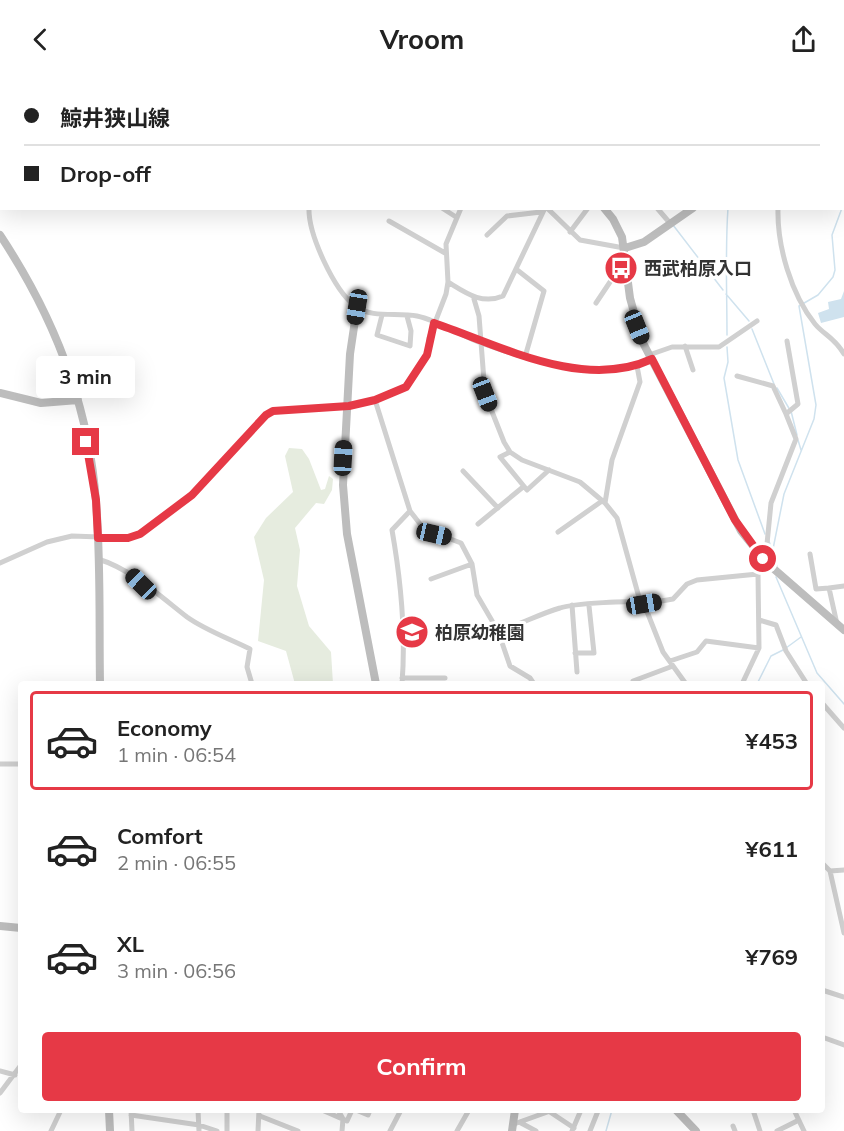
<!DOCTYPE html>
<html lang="en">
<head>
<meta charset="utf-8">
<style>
	:root { --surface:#fff; --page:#f2f2f2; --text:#222; --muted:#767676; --line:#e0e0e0; --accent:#e63946 }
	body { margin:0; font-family:Mulish,"Noto Sans JP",sans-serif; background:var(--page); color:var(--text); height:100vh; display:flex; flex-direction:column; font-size:22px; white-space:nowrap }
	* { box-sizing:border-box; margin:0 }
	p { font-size:20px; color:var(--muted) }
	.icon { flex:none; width:33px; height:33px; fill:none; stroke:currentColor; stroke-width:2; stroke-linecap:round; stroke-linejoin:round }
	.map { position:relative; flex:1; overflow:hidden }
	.sheet { position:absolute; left:18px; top:603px; width:807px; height:432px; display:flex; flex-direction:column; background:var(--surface); border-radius:6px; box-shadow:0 6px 24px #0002 }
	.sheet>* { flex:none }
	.guide { position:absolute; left:0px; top:0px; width:844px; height:132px; box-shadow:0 6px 24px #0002; display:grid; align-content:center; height:132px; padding:0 24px; background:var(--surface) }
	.end { position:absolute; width:27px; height:27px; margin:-14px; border:8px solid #e63946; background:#fff; box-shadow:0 0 0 3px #fff }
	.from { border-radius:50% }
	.bubble { position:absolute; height:42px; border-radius:6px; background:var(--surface); box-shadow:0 6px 24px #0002; font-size:20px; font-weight:700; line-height:42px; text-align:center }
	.car { position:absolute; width:18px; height:36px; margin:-18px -9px; border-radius:8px; box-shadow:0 0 4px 2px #0007; background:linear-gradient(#222 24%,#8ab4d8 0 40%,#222 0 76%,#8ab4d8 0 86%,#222 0) }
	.guide b { display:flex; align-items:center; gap:21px; height:57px; font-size:22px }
	.guide b+b { border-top:2px solid var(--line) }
	.guide i { width:15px; height:15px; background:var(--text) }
	ul { padding:10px 0 0; list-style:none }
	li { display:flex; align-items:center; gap:18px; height:99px; margin:0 12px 9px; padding:0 12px; border:3px solid transparent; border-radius:6px }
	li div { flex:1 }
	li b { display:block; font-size:22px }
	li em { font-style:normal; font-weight:700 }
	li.active { border-color:var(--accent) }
	li>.icon { width:54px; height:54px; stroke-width:1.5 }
	.action { display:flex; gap:12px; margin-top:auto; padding:12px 24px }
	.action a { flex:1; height:69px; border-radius:6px; background:var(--accent); color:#fff; font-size:24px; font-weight:700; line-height:69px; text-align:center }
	header { display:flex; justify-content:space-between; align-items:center; height:78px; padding:0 24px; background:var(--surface); font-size:27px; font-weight:700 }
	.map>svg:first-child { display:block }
	.green { fill:#e6ecdf }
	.water { fill:#cfe2ee }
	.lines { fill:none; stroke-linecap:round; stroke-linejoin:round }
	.stream { stroke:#cfe2ee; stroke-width:1.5 }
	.street { stroke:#d0d0d0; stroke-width:5 }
	.secondary { stroke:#bdbdbd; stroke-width:8 }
	.route { stroke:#e63946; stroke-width:8 }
	.labels { text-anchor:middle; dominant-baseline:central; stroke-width:6; stroke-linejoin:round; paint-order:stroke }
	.poi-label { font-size:18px; font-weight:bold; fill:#333; stroke:#fff; text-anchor:start }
</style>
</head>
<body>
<header><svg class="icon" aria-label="back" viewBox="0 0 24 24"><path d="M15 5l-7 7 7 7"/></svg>Vroom<svg class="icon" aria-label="share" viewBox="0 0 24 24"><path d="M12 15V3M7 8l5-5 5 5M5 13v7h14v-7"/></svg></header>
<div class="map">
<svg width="844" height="1053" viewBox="0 0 844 1053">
	<rect width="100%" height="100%" fill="#fff"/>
	<!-- green -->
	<path class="green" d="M289,370L302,371L309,381L321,412L325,411L329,398L333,401L332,412L324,426L316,425L295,450L300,472L297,508L309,548L331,574L333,606H295L286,573L258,563L264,502L254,459L266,440L293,414L285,378Z"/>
	<!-- water -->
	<path class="water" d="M844,213V239L821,245L818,235L829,231L828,224L841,221Z"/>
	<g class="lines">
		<!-- stream -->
		<path class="stream" d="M843,129L844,127
			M673,147L723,212
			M726,216L749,243
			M752,251L774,306
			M727,257C727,215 725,173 728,130
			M727,269L728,284L724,300L738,382L765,456
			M777,310L790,332
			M791,333L797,357
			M798,362L801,372
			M769,463L777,488
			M773,471L784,416L814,341L816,327L799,228L818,217L833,199L835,192L832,157L842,130
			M776,499L817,595L844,626
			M786,570L801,559
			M757,606L771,578L783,572
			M606,1053L612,1032"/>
		<!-- street -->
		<path class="street" d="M54,0V2
			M216,0L217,2
			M551,0L552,2
			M614,0L615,2
			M777,0V2
			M5,2L9,0
			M200,2L203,0
			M313,2L314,0
			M396,2L397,0
			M518,2V0
			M600,2L603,0
			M681,2L684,0
			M0,65H2
			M309,130C308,156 334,212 355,228C372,241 397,234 417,238C440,243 461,258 484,266C534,284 601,305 652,281
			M442,130L456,139
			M547,130L580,162L624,170
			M657,130L669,144
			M778,130C777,168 791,216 815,246C824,257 834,259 844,276
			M389,143L445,175
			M570,154L588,130
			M487,157L507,138L541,134
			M516,191L544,213L525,279
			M448,204C466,215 482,227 503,218L545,130
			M474,221L479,238L485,316L504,364L510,374L522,382L580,404L605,425L617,440L640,523
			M596,225L614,198L627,197
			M382,237L377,257L410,268L411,253L407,238
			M685,268L693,292
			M649,277L672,269H719L757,243
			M737,298L773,308L786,336
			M375,322L410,433L424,451L461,465L472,486L477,517L498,553C520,547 539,536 560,530C571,526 636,521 644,526L673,521L687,506L697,502L758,496
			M510,374L500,379L527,412L549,392
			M463,393L498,430
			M605,425L612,382L640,304L637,288
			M478,446L523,409
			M558,454L602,423
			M810,476L816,511L829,510
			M98,481C131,491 160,518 187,539C205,552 230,561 250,571L247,589L252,606
			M763,481L767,466L771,425L796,361L786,336L798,326L787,263
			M0,485L47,464L72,458L128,460L140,456L192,417L266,337L273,333L349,328L375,322L406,309L427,277L429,260L446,216L448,204L446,166L461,130
			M431,501L472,486
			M644,526L663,574L686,606
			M572,527L577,594
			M759,542L776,547L786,573L807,606
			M837,546L829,510L844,508
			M498,553L510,588L530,600L534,606
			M575,575H594L589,528
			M670,583L697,574L706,563L759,570
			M402,600H445
			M402,606C406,555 401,503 392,452L410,433
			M634,606L633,603L673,588
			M742,606L759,570L758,496L767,485
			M822,625L844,650
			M0,686H21
			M822,785L830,793L844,855
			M830,793L844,792
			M822,912L844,919
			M822,959L844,967
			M0,993L15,997
			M0,1015L21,987
			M131,1032L132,1053
			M198,1032L199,1053
			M322,1032L347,1043L352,1032
			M338,1032L343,1041L342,1053
			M356,1032L368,1037L370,1032
			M753,1032L760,1053
			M794,1032L804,1053
			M550,1034L574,1050
			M131,1037L199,1047L217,1053
			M260,1038L298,1053
			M521,1045L536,1053
			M514,1046L553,1032
			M733,1048L735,1053
			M51,1053L61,1032
			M227,1053V1032
			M258,1053L259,1032
			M390,1053L401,1032
			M457,1053L469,1032
			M572,1053L581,1032
			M590,1053L598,1033L595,1032
			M777,1053L797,1043"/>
		<!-- secondary -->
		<path class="secondary" d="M438,0L439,2
			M646,0L647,2
			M604,130L613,141L622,159L630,220L642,263L741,453L767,485L844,552
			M0,157C53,237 89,327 96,424C101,484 99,546 100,606
			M625,170L644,164L693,130
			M357,229L350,276L343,407L347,456L376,606
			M0,315L41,325L78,322
			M0,848L21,850
			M109,1032L110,1053
			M676,1032L696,1053
			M512,1053L515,1032"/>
	</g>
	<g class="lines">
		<!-- route -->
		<path class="route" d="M86,364L96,422L98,460H128L140,456L192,417L266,337L273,333L349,328L375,322L406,309L427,277L434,245C499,267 583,313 652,281L735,442L763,481"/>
	</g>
	<!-- icons -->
	<defs>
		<g id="bus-disc" transform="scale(1.725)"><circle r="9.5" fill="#e63946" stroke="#fff"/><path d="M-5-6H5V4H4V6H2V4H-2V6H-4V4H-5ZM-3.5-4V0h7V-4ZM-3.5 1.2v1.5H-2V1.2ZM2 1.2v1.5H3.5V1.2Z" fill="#fff"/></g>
		<g id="school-disc" transform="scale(1.725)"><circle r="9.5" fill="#e63946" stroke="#fff"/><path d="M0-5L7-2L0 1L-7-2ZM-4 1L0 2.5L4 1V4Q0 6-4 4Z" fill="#fff"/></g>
	</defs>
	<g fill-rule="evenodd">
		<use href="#bus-disc" x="621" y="190"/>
		<use href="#school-disc" x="412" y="554"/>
	</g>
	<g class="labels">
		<!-- poi labels -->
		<g class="poi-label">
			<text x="644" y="190">西武柏原入口</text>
			<text x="435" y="554">柏原幼稚園</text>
		</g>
	</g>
</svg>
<i class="end from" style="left:763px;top:481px"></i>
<i class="end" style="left:86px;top:364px"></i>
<div class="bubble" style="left:36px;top:278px;width:99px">3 min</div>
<i class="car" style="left:357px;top:229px;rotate:189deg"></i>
<i class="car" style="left:637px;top:249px;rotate:158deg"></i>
<i class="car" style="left:485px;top:316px;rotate:159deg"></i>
<i class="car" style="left:343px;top:380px;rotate:3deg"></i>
<i class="car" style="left:434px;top:456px;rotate:103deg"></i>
<i class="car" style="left:141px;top:506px;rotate:314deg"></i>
<i class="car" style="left:644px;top:526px;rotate:81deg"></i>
<div class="guide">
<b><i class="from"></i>鯨井狭山線</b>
<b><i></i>Drop-off</b>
</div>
<section class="sheet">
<ul>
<li class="active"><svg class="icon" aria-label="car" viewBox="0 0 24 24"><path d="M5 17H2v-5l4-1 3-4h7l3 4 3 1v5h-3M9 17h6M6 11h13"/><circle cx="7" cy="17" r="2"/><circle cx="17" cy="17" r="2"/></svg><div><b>Economy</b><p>1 min · 06:54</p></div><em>¥453</em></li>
<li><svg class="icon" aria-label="car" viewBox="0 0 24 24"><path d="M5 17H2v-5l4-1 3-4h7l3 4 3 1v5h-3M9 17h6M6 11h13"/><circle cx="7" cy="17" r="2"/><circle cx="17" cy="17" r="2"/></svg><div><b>Comfort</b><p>2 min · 06:55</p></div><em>¥611</em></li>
<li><svg class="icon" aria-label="car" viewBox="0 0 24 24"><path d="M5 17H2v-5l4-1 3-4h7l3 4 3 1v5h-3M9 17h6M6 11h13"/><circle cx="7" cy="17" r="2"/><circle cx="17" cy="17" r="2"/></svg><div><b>XL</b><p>3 min · 06:56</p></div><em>¥769</em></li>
</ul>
<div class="action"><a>Confirm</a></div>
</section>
</div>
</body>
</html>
